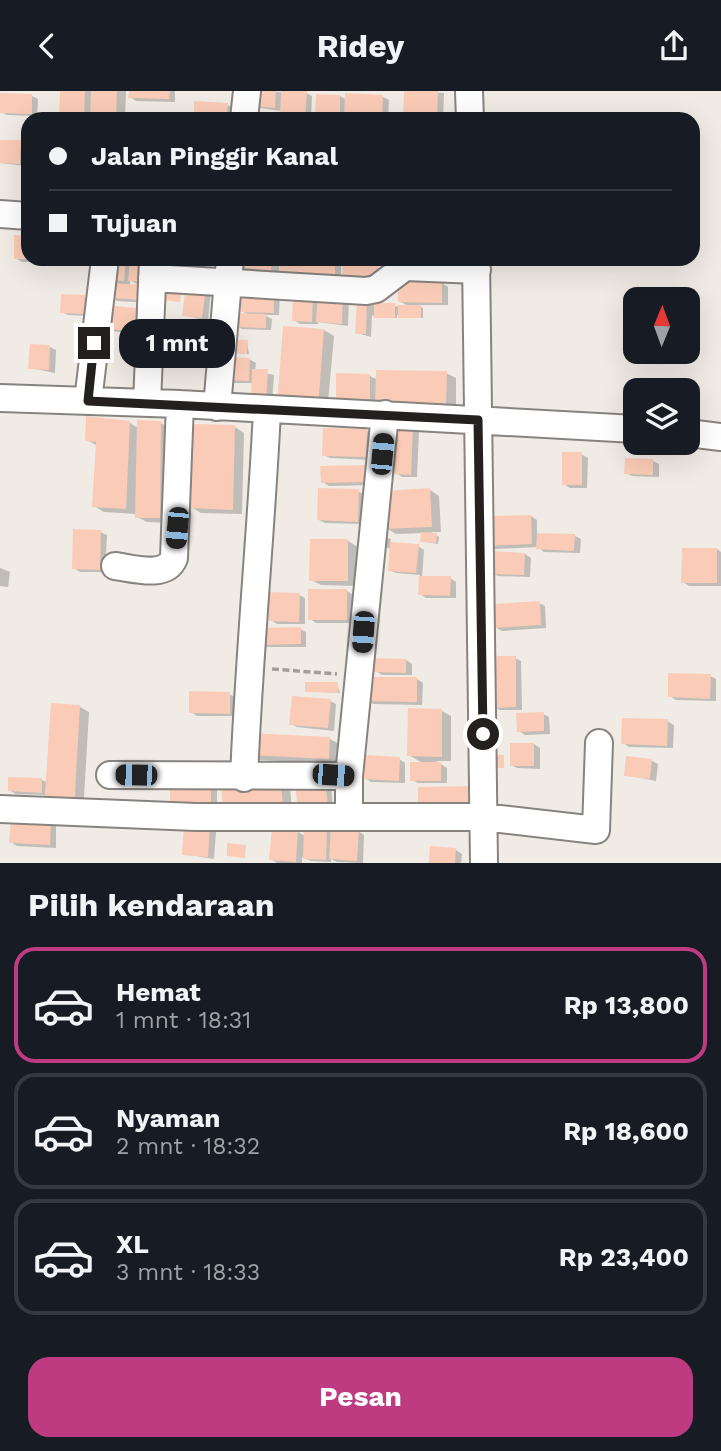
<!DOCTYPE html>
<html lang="id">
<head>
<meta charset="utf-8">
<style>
	:root { --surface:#171b24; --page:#242831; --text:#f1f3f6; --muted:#9ea1a6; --line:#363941; --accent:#be3b82 }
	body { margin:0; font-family:"Work Sans",sans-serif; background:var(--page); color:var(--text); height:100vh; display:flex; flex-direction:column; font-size:26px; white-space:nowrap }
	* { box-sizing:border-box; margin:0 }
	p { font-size:23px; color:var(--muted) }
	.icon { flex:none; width:38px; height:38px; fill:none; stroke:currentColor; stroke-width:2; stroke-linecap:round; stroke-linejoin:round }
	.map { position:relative; height:772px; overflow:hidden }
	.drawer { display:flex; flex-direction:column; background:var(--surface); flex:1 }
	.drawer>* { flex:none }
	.top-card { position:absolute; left:21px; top:21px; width:679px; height:154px; border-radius:21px; box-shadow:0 7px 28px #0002; display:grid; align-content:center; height:154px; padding:0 28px; background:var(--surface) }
	.needle { width:46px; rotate:1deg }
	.controls { position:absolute; left:623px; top:196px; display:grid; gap:14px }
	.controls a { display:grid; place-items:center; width:77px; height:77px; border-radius:14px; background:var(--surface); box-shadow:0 7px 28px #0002; font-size:35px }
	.end { position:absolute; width:32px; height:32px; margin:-16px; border:9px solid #23201f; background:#fff; box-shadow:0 0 0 4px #fff }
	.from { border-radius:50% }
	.bubble { position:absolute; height:49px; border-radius:21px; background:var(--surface); box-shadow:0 7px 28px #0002; font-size:23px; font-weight:700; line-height:49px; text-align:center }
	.car { position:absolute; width:21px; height:42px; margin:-21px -10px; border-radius:9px; box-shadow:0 0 5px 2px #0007; background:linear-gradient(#222 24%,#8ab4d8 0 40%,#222 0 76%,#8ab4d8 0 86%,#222 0) }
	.top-card b { display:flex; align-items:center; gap:24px; height:66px; font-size:26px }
	.top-card b+b { border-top:2px solid var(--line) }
	.top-card i { width:18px; height:18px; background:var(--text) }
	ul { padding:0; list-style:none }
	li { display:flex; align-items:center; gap:21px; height:116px; margin:0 14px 10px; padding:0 14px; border:4px solid var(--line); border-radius:21px }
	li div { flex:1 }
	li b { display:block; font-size:26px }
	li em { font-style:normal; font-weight:700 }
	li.on { border-color:var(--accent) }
	li>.icon { width:63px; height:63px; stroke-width:1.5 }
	h2 { padding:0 28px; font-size:32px; line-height:84px }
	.action { display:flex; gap:14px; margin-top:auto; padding:14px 28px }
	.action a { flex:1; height:80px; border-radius:21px; background:var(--accent); color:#fff; font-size:28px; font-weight:700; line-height:80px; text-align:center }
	header { display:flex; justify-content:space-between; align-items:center; height:91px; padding:0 28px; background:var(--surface); font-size:32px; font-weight:700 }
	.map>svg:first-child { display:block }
	.shadow { fill:#0003; fill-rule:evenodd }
	.building { fill:#faccb7 }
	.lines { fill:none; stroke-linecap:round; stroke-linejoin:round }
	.minor-casing { stroke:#88837f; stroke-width:30 }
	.path { stroke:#a39e9b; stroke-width:3.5; stroke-dasharray:7 3.5; stroke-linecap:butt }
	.minor { stroke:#fff; stroke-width:26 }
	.route { stroke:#23201f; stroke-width:9 }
</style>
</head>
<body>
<header><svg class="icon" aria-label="back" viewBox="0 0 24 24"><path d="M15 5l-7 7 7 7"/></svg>Ridey<svg class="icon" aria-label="share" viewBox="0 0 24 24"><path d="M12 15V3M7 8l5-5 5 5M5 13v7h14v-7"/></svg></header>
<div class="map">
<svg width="721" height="772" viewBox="0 0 721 772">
	<rect width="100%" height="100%" fill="#f1ebe6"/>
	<!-- shadow -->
	<path class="shadow" d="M62,0H126L125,28H61Z
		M130,0H175V11L136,10L130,6Z
		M255,0L306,2L312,5L311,28H286L282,26V20L260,17L253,14Z
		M406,0L444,2L443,28H405Z
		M32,5L38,8L37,25L7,24L1,21Z
		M340,5L347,9L383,6L389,9L388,28H322L317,25Z
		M227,14L234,17L233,27L202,26L196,22Z
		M0,51H20L26,55V75L0,72Z
		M28,146V168H48V171H22L16,167Z
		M110,168H132L153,194L137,192L150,199L149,212L117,210L111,206L121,195L108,187ZM130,189L142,196L130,195Z
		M238,168L335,171L341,174V189L247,181L237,175Z
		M442,192L448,196V214H417L423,217V227L397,224V227H378L372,224L371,246L357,242L358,208L373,214L409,216L400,210Z
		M188,194L211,200L208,230L184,224Z
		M280,201L279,224H264L272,228L271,239L242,238L236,235L249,224L242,220Z
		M295,205L349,207L348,235L318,231V233H300L294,229Z
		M85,206L91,209L90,225L68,224L62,221Z
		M137,218L143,222L141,243L110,240L104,237Z
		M285,237L324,239L334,245L327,322L279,313Z
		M247,251L249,263L232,262Z
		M50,256L56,259L55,282L30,277Z
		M249,268L256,272L255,280L274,284L272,312L253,292H231L225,288Z
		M446,282L456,287V318L337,309L370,285L378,289Z
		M130,332L138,337L161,332L170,337L169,432L147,431L137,426V423L104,421L94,415L98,355L87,349Z
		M235,336L244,342L242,423L201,422L191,416Z
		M413,336L419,339L417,386H402L396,382Z
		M367,340L373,343L372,369L330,367L324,364Z
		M581,363L588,367L587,397H570L564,393Z
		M653,370L659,373V386L632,385L626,382Z
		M366,376L372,379V394L329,395L323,391Z
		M430,399L439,405L441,441H431L439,446L438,453L425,451L423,442L396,443L386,437Z
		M358,400L364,404L363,433L325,432L319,429Z
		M531,425L537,429V444L575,445L581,448L580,462L544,461L538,456L495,458L489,454Z
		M100,441L107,444L105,481H80L74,477Z
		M380,444L391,448L390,453L418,455L424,459L422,487H450L456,491V507H426L420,503V484L396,482L389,479L391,458L379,454Z
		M348,450L358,456L357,495L321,494L311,489Z
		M717,458L721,461V495H689L683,491Z
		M525,463L531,467L530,486L498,485L491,482Z
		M0,477L10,481L8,496L0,495Z
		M347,500L353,504V532H316L310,528Z
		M299,504L305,507V533H277L271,529Z
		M539,512L545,515L546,537L502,540L495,536Z
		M300,538L306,541V556H264L258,552Z
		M515,567L521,570L522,619H500L494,616Z
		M406,569L412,573V584H382L376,580Z
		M710,585L716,588V610L676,609L670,605Z
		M417,588L423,592L422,614L373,613L367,609Z
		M337,593L340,602L307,600Z
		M229,603L235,606V625H197L191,621Z
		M330,610L336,613L334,640L297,636L291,633Z
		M80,616L89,621L83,723L47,704L16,703L9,699L42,689L48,692Z
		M442,620L451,625V670H436L447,677V692H418L412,689L424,673L409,664Z
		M543,623L549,626L550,643L525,644L519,640Z
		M667,630L674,634L673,657L629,656L623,652Z
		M330,648L339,653L338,672L259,669L249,663Z
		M534,653L540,657V678L517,677L511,674Z
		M399,668L405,672V692L371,691L365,687Z
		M652,670L658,673L656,690L626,684Z
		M172,693L217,696V717Z
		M331,693L333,720L299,719Z
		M290,694L292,724L225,721Z
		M50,731L56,735V757L17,755L11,751Z
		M210,737L216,741L214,768L184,763Z
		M326,739L332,742L358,740L364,744L363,772L337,771L331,768V771L311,770L302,766V772H277L271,768L298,741L305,745Z
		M456,759L462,763L461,772H431Z"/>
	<!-- building -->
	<path class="building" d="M60,0H85L84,28H59Z
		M91,0H117L116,28H90Z
		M129,0H170L169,8L128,7Z
		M253,0H276L275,17L252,15Z
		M281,0H307L305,28L280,27Z
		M404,0H438L437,28H403Z
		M0,2L32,3V23L0,22Z
		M345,2L383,4L382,28H344Z
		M316,3L340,4V26H315Z
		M194,10L228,12L227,25L194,23Z
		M0,49H21L20,73L0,72Z
		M14,144L28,145V168H14Z
		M55,168H72V173H55Z
		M108,168H126L124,190L106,188Z
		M130,168H149L148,191L128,190Z
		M236,168H272L271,180L235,176Z
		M279,168L335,169V187L279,186Z
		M343,169L378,170V187L342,186Z
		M398,190H442V212L398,211Z
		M163,191L182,192L180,211L161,209Z
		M110,192L144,194L143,209L109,207Z
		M186,192L206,195L202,227L182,225Z
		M241,195L274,196V222L240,221Z
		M318,200L343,202L342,233L316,231Z
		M61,203L85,204L84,223L60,222Z
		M293,203L313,204L312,231L292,230Z
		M357,206H367L366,243H355Z
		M374,212H395V227H374Z
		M104,214L137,217L136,240L102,238Z
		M398,214H421V227H398Z
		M234,222L266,223V237L234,236Z
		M283,235L324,238L318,317L277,314Z
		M229,248L248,249L247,263L228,262Z
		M30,253L50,254L49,279L28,278Z
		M224,266L250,267L249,290L223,289Z
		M252,278H268L266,310L251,309Z
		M376,279L447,280L446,314L375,312Z
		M336,282L370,283V310H336Z
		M86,325L130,330L126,418L92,416L96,351L85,350Z
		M137,329L161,330L160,427H135Z
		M192,333L235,334L233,419L189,417Z
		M397,334H413L411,384L394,383Z
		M323,337L367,338L366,366L322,365Z
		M562,361H582V394H562Z
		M625,367L653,368V384L624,383Z
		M366,374L367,391L321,392L320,375Z
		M318,397L359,398L358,431L317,429Z
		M430,397L432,436L384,438L383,400Z
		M531,424L532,453L487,455L486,425Z
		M73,438L101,439L100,479L72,478Z
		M421,441L437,442L436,452L420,451Z
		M537,442L575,443L574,460L536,458Z
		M310,448H348V490H309Z
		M390,451L419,453L416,482L388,480Z
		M682,457H717V492H681Z
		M491,460L525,462L524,484L490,483Z
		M419,485H451L450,505L418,504Z
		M308,498H347V529H308Z
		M269,501L300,502L299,531L269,530Z
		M540,510L541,534L494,537L492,513Z
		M301,536V553L256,554V537Z
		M491,565H516V616L492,617Z
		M374,567L406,568V582L374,581Z
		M668,582L711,583L710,608L668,606Z
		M366,586H417V611L365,610Z
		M305,591H338V602L305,601Z
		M189,600L230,601V623L189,622Z
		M292,605L331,608L328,637L289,634Z
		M51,612L80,614L74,719L44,717Z
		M408,617L442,618V666L407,665Z
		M544,621V640L517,641L516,622Z
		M622,627L668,628L667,655L621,653Z
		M248,642L330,646L329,668L247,664Z
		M510,652H534V675H510Z
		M364,664L400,666L399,690L363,688Z
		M485,664H504V677H485Z
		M626,665L652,668L650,688L624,685Z
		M410,671H441V690H410Z
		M8,686L42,687V702L8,700Z
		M281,687L283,719L223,722L221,690Z
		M325,688L328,717L298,720L295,691Z
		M170,691H211V714H170Z
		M473,695L472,715L418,716V696Z
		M11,727L51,729L50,754L9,752Z
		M184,733L210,735L208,766L182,764Z
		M304,736L327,737L326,769L303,768Z
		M272,737L298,739L296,771L269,769Z
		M331,737L359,738L357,770L329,768Z
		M227,752L246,754L245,767L227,765Z
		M430,755L456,757L455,772H429Z"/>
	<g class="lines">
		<!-- minor casing -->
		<g class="minor-casing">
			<path id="minor" d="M469,0L470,28
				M244,28L247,0
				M0,123L28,125
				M476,168L484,772
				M152,187L366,200L376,198L405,176L477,179
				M0,307L180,313L635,338
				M88,310L105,168
				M147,312L153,168
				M217,316L230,168
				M688,342L721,346
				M115,475C132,477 166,488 174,467L180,313
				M110,684L349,685
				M244,687C249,564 261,442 267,320
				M0,718L196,726H483L596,739L599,652
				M349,724V685L385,323"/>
		</g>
		<!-- path -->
		<path class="path" d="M272,578L337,583"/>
		<!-- minor -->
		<use href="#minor" class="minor"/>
	</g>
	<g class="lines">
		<!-- route -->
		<path class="route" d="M94,252L88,310L478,329L483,643"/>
	</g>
</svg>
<div class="controls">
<a><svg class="needle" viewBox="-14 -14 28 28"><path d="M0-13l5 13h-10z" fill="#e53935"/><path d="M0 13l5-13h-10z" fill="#9ea1a6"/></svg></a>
<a><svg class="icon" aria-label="layers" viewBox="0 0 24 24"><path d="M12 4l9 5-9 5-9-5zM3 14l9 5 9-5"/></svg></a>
</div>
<i class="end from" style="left:483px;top:643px"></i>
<i class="end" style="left:94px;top:252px"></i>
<div class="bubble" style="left:119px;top:228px;width:116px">1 mnt</div>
<i class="car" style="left:382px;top:363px;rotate:5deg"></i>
<i class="car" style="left:177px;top:437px;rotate:185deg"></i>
<i class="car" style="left:363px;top:541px;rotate:184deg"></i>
<i class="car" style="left:136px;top:684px;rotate:271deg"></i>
<i class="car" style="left:333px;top:684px;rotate:94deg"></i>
<div class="top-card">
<b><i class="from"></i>Jalan Pinggir Kanal</b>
<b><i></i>Tujuan</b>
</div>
</div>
<section class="drawer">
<h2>Pilih kendaraan</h2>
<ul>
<li class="on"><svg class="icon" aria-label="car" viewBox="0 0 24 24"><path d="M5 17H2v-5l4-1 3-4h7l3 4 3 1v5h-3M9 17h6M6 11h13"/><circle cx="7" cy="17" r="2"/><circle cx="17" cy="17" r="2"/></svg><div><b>Hemat</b><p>1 mnt · 18:31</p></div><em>Rp 13,800</em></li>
<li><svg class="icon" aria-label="car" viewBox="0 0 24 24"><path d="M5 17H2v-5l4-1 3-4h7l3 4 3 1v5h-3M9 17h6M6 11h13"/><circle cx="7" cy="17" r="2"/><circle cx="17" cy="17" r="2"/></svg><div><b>Nyaman</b><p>2 mnt · 18:32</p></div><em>Rp 18,600</em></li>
<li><svg class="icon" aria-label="car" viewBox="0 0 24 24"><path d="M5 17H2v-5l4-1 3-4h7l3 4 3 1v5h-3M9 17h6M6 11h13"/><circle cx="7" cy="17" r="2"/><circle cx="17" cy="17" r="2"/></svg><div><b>XL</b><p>3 mnt · 18:33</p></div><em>Rp 23,400</em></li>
</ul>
<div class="action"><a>Pesan</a></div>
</section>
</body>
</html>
